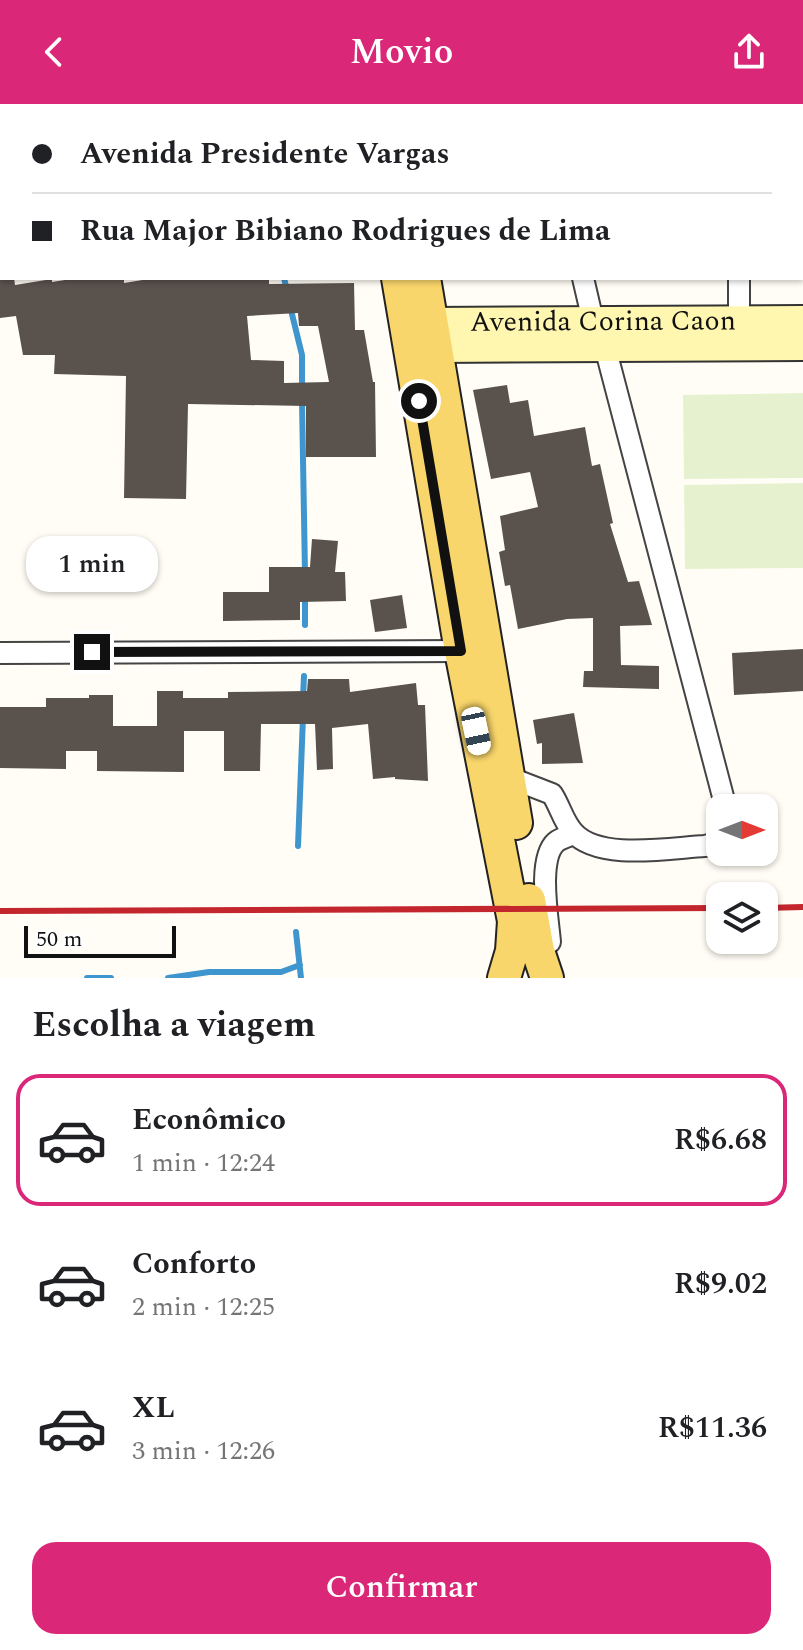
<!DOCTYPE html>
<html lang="pt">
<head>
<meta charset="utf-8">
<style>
	:root { --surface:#fff; --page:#f6f6f6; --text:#202124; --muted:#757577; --line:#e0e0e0; --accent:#db2777 }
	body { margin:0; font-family:Spectral,serif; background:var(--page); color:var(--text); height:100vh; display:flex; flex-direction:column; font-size:30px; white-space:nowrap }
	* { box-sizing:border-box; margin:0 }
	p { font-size:26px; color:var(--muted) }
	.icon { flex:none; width:44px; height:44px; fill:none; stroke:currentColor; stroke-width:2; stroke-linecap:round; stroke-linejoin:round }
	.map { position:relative; height:874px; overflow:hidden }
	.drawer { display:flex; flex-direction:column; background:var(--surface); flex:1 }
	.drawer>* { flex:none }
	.top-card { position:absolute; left:0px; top:0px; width:804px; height:176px; box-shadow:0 2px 6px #0004; display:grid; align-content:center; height:176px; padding:0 32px; background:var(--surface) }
	.needle { width:52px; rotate:90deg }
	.buttons { position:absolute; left:706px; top:690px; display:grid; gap:16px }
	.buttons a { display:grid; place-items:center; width:72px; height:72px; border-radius:16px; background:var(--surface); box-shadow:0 2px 6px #0004; font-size:40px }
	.scale { position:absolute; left:24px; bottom:20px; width:152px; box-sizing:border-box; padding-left:8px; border:4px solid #111; border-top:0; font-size:22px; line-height:28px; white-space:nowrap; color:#111; -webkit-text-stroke:6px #fff; paint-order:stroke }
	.end { position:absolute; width:36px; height:36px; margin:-18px; border:10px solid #111; background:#fff; box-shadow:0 0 0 4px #fff }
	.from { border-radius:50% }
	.bubble { position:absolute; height:56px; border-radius:24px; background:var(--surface); box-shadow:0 2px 6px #0004; font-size:26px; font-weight:600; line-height:56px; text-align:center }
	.car { position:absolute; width:24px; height:48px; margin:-24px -12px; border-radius:10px; box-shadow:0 0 6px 2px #0007; background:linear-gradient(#fff 24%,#345 0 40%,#fff 0 76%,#345 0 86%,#fff 0) }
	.top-card b { display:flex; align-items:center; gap:28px; height:76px; font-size:30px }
	.top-card b+b { border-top:2px solid var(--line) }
	.top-card i { width:20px; height:20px; background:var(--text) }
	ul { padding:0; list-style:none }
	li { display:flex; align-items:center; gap:24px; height:132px; margin:0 16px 12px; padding:0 16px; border:4px solid transparent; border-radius:24px }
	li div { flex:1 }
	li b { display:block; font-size:30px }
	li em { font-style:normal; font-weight:600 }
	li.on { border-color:var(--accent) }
	li>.icon { width:72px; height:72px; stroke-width:1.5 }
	h2 { padding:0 32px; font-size:36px; line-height:96px }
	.action { display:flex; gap:16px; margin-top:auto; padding:16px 32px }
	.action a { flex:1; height:92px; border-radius:24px; background:var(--accent); color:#fff; font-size:32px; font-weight:600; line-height:92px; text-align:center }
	header { display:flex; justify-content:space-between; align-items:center; height:104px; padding:0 32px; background:var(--accent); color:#fff; font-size:36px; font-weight:600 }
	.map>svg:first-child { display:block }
	.pitch { fill:#e6f2cf }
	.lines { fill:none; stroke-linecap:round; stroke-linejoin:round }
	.stream { stroke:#3f96cf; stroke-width:6 }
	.building { fill:#5a524d; fill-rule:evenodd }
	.minor-casing { stroke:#444; stroke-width:24 }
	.secondary-casing { stroke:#333; stroke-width:32 }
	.primary-casing { stroke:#222; stroke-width:36 }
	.minor { stroke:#fff; stroke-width:20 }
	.secondary { stroke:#fff6b0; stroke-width:28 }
	.primary { stroke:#f9d66b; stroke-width:32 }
	.rail { stroke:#c4262e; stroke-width:6 }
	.route { stroke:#111; stroke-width:10 }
	.labels { text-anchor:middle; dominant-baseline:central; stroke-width:8; stroke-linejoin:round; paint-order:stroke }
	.street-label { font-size:28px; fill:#111; stroke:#fff }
</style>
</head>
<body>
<header><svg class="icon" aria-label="back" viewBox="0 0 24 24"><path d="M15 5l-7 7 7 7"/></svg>Movio<svg class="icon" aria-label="share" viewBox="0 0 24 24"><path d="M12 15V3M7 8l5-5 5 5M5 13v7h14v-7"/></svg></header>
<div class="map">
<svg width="803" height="874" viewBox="0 0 803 874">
	<rect width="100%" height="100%" fill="#fffdf5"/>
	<!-- pitch -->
	<path class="pitch" d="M803,289V374L684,375L683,291Z
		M803,379V464L685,465L684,381Z"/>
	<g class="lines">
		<!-- stream -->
		<path class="stream" d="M251,0V2
			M284,174L287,187
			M290,202L302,251V285
			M302,297L305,469
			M305,493V521
			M303,594L304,572
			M298,742L303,613
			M296,828L301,874
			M87,874H111
			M168,874L209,868H281L300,861"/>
	</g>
	<!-- building -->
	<path class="building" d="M0,174H14L15,181L52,175V178L78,174H124V179L155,174H269V180L354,179L355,226H364L373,278H375L376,353H306V302L188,300L186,395L124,394L126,272L54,270L55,251H23L16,212L0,214ZM298,209L299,222H318L329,278L284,279V257L251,256L247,212Z
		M507,281L510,299L528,296L534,332L585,323L592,362L600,360L613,419L610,420L628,478L639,477L652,521L620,522L621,561L659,562V585L583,583L584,567H593V514L567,515L518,525L510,481L505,482L499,448L505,446L500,412L538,403L530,368L491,375L473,286Z
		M312,435L338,437L335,468H345L346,497L300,498V516L223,517V488H269V463H310Z
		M402,491L407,524L375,528L370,496Z
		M803,545V587L734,591L732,549Z
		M308,575H349L350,588L416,579L418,601H425L428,677L395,675V673L373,675L368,620L332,624L333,665L317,666L315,620H261L260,667H224V627H184V668L97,667V647H66V665L0,664V603H46V594H89V591H113V622H157V587H183V594H228V588L307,587Z
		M574,609L583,659L542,660V639L537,640L533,616Z"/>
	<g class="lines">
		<!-- minor casing -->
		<g class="minor-casing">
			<path id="minor" d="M125,0V2
				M547,0V2
				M736,0V2
				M0,144H2
				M583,174L593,217
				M739,174V217
				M605,243L726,704
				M0,549L461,547
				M508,673L552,690C560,702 563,717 573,728C598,757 669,744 705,742L716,739L720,733
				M550,838C548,814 537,755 556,738C561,734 569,732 574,730"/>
		</g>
		<!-- secondary casing -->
		<g class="secondary-casing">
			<g id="secondary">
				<path id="s1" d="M415,230L431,218L803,216"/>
				<path d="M436,244L803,242"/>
			</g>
		</g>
		<!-- primary casing -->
		<g class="primary-casing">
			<path id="primary" d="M368,0V2
				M394,0L395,2
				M398,174L461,547L514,817L512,847L504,874
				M424,174L516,719
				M529,796L538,847L547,874"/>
		</g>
		<!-- minor -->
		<use href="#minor" class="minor"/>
		<!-- secondary -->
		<use href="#secondary" class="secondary"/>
		<!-- primary -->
		<use href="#primary" class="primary"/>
		<!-- rail -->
		<path class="rail" d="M764,804L803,803
			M0,807L720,804"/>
	</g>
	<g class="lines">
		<!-- route -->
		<path class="route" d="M92,548L461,547L419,297"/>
	</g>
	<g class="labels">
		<!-- street labels -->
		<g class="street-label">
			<text stroke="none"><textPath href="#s1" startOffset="192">Avenida Corina Caon</textPath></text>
		</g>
	</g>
</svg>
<div class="buttons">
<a><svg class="needle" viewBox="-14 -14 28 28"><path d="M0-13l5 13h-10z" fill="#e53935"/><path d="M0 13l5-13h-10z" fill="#757577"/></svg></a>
<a><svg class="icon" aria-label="layers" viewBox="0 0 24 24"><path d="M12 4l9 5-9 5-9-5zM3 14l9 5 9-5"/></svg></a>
</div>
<div class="scale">50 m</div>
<i class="end from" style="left:419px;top:297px"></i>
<i class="end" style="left:92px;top:548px"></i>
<div class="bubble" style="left:26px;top:432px;width:132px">1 min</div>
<i class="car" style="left:476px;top:627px;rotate:168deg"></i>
<div class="top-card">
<b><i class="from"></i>Avenida Presidente Vargas</b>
<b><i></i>Rua Major Bibiano Rodrigues de Lima</b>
</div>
</div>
<section class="drawer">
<h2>Escolha a viagem</h2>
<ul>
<li class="on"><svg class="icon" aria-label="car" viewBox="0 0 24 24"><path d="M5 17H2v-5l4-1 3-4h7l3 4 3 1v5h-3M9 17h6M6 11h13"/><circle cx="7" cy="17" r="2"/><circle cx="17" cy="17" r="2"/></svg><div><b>Econômico</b><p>1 min · 12:24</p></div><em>R$6.68</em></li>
<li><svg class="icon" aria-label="car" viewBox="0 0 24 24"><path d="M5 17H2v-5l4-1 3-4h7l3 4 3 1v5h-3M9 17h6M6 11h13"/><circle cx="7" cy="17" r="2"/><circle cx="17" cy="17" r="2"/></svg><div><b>Conforto</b><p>2 min · 12:25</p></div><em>R$9.02</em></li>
<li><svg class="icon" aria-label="car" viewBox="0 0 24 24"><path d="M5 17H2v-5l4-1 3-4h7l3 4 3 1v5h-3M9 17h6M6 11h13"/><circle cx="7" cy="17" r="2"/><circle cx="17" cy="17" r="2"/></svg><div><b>XL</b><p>3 min · 12:26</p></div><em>R$11.36</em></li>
</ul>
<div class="action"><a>Confirmar</a></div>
</section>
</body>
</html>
